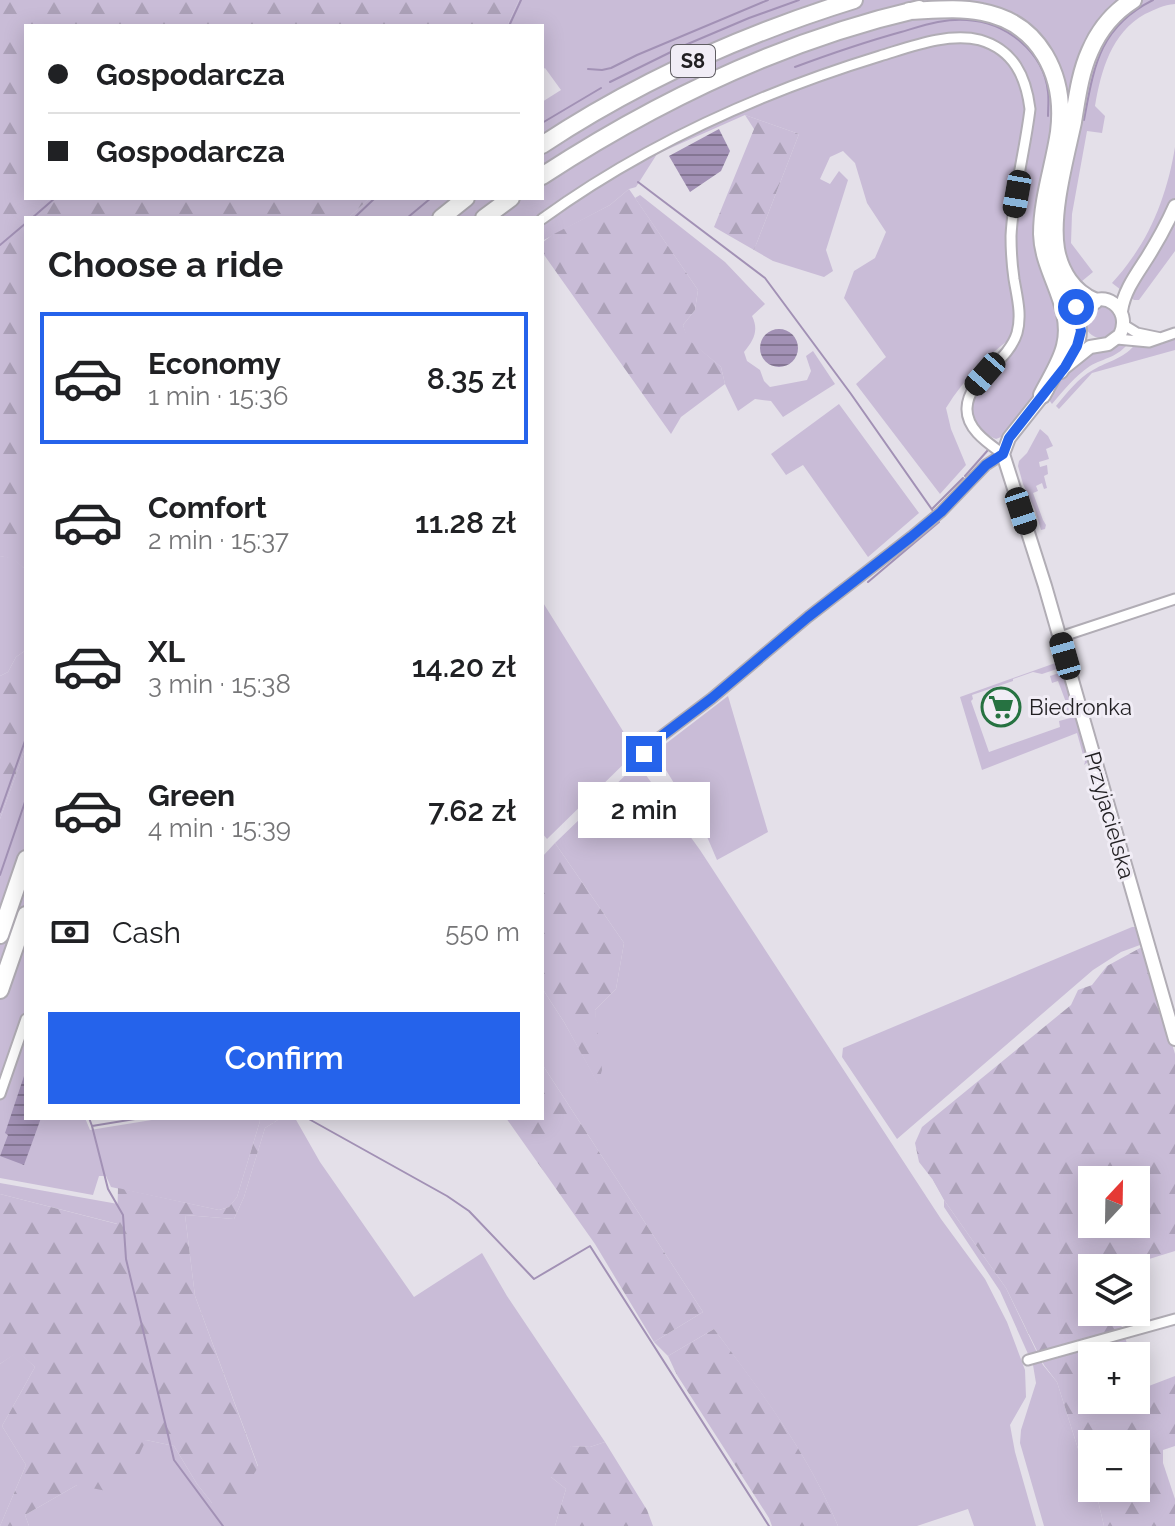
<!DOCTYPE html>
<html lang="en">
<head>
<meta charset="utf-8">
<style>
	:root { --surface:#fff; --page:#f2f2f2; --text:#202124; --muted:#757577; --line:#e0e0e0; --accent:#2563eb }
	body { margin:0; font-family:Raleway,sans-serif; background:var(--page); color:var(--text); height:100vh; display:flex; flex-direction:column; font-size:30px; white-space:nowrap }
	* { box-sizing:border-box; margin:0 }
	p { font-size:26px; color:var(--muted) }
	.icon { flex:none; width:44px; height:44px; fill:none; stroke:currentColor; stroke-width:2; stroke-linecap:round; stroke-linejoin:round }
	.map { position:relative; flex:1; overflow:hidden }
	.side { position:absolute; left:24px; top:216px; width:520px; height:904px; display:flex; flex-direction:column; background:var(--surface); border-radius:0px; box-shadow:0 4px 20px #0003 }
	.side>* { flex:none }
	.banner { position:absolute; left:24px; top:24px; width:520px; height:176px; border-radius:0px; box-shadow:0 4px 20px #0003; display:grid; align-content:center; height:176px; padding:0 24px; background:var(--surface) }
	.needle { width:52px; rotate:22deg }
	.fabs { position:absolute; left:1078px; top:1166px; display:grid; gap:16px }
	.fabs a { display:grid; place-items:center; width:72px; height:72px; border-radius:0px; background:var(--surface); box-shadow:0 4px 20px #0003; font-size:40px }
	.end { position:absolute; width:36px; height:36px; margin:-18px; border:10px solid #2563eb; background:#fff; box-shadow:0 0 0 4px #fff }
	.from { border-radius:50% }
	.bubble { position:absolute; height:56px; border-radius:0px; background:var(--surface); box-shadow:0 4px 20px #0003; font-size:26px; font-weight:600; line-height:56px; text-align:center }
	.car { position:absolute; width:24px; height:48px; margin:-24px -12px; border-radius:10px; box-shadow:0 0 6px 2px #0007; background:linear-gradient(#222 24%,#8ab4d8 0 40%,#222 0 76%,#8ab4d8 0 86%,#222 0) }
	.banner b { display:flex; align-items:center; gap:28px; height:76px; font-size:30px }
	.banner b+b { border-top:2px solid var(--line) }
	.banner i { width:20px; height:20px; background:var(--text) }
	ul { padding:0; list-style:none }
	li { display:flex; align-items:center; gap:24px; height:132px; margin:0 16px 12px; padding:0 8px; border:4px solid transparent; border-radius:0px }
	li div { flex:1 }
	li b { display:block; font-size:30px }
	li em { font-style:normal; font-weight:600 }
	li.active { border-color:var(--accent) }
	li>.icon { width:72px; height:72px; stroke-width:1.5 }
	h2 { padding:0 24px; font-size:36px; line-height:96px }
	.pay { display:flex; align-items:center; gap:20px; height:88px; padding:0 24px; font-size:30px }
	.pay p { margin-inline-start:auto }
	.button { display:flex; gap:16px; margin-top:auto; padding:16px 24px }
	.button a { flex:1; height:92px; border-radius:0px; background:var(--accent); color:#fff; font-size:32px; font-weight:600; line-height:92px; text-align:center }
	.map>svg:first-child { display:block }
	.green { fill:#c9bcd7 }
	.forest { fill:url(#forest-firs); fill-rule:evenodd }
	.water { fill:url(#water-rules) }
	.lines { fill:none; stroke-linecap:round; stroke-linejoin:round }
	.stream { stroke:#a291b5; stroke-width:2 }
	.street-casing { stroke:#b1adb5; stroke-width:13 }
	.secondary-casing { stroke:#b1adb5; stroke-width:16 }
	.highway-casing { stroke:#b1adb5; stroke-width:20 }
	.street { stroke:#fff; stroke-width:9 }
	.secondary { stroke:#fff; stroke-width:12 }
	.highway { stroke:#fff; stroke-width:16 }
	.route { stroke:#2563eb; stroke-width:10 }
	.labels { text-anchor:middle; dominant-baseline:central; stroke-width:6; stroke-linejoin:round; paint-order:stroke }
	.shield { fill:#f1edf6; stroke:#5f5d62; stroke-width:2 }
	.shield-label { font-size:20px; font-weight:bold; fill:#211f22 }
	.poi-label { font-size:22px; fill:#211f22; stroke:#f1edf6; text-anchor:start }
	.street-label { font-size:22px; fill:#211f22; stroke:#f1edf6 }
</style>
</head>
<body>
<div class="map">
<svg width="1175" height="1526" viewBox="0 0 1175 1526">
	<defs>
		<pattern id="forest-firs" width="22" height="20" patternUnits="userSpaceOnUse" patternTransform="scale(2)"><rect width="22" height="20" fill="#c9bcd7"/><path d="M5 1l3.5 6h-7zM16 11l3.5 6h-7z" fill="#aca1b8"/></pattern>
		<pattern id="water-rules" width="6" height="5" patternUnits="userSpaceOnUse" patternTransform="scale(2)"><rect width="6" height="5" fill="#a291b5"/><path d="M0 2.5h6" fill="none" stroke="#847693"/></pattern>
	</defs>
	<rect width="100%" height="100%" fill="#e4e0e9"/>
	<!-- green -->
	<path class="green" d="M519,0H1175V4C1163,5 1156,9 1145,14C1111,33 1101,71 1095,106L1105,116L1102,133L1087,131L1072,214L1071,243L1093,272L1064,296V324L1049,372L1006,435L996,439C988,436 981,431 976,423C960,396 993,376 1008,359C1015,350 1020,340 1023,330C992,350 966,376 946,408L951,429L966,465L940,494L856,384L886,357L844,298L854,271L875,258L886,232L867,203L855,163L843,151L830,157L820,179L830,184L839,171L848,180L826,250L833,271L824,277L773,261L754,250L799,134L745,115L657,154L636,187L629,189L610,205L542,241V218H348L370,198H542V102L561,90L545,68L542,70V26H507Z
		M1175,147V251L1139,300H1134L1112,283C1119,275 1126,267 1132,258C1155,227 1169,185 1175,147Z
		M640,195L725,262L765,304L752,316C759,330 754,340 744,352L747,361L760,370L764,381L770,387L807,380L811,371L806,356L813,351L835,384L783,417L771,401L755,399L738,411L725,384L721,367L687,339L683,325L695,310L698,290L635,198Z
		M1085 322a16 16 0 1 1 32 0a16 16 0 1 1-32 0Z
		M1175,338V350L1092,373L1059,409L1056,406C1067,393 1078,378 1093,370C1108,361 1126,358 1136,343H1159Z
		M1120,342H1129C1119,357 1104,358 1090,366C1075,376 1064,390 1052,404L1049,400V394L1070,368L1088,352Z
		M839,404L919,513L868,557L803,465L786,475L771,454Z
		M1040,429L1048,436L1053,446L1046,449L1049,459L1039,462L1040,467L1047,465L1048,474L1044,476L1047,488L1044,489L1042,483L1036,486L1038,491L1033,493L1043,520L1046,525L1045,529L1041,530L1035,510L1023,484L1018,466L1019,461L1027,453Z
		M0,556L13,558L26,570V650L16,657L8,672L0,676Z
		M542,601L636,752L547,839L542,833Z
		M1061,661L1073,704L1070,710L1065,711L1061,708L1067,705L1058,681L1052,683L1050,676L1059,673L1057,669L1042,674L1033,672L1013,679V681L972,695L973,699L971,701L989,752L1060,727L1059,721L1074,717L1077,719L1088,757V762L1084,765L1085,762L1077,733L982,770L960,697Z
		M728,696L768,832L717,860L708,839L655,752Z
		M26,747V1118H85L90,1130L164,1118H259L260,1121L237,1197L229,1207L219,1210L111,1187L106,1176H99L93,1195L0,1178V819Z
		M635,766L643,771L700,850L941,1219L985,1279L1007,1322L1025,1370L1026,1397L1010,1425L1015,1452L1036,1526H974L968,1509L917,1526H838C808,1453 761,1392 714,1329L668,1356L654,1342L703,1312L542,1064V988L564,1022L598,1083L595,1010L616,989L624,943L555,843Z
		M1132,927H1136L1140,945L1121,952L1093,970L897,1139L842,1057L843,1048Z
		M1175,1054L944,1200L1006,1288L1043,1365L1057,1382L1080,1455L1092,1465V1488H1095L1104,1526H1044L1020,1443L1021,1430L1036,1383L1033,1365L1000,1291L944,1207V1199L933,1180Z
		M281,1118H295L320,1162L414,1297L482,1253L507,1296L605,1442L590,1447L571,1446L551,1477L566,1489L555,1526H29L25,1515L77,1485L146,1440L174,1446L197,1484L212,1503L258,1466L195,1296L185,1215L234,1219L244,1197L265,1128Z
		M0,1183L118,1204V1224L0,1194Z
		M18,1351L35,1367L2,1426L26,1465L0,1526V1364Z"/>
	<!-- forest -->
	<path class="forest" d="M0,0H519L507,26H26V198H370L348,218H26V570L13,559L0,556Z
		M745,115L799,134L754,250L714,227L754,129Z
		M629,189L698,290L695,310L683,325L688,339L721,367L725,384L681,417L671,434L542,252V243L552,235L610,205Z
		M26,650V747L0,819V676L8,672L16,657Z
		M555,843L624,943L616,989L595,1010L602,1070L598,1084L564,1022L542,988V857Z
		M1140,948L1144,949L1175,1054V1251L1120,1268H1092V1312H1117L1131,1356H1092V1400H1136V1374L1141,1389L1175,1376V1446L1163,1450V1463L1175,1499V1526H1104L1095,1488H1136V1444H1092V1465L1080,1455L1057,1382L1044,1365L1006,1288L944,1200L933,1180L919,1162L915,1143L922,1127L1071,1005L1078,990L1092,985L1107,966ZM1092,1180H1136V1224H1092Z
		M542,1064L703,1312L654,1342L595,1244L506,1118H542Z
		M259,1118H281L265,1128L244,1197L234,1219L185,1215L195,1296L258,1467C248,1485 235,1504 212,1503L197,1484L174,1446L146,1440L121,1494L77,1485L25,1515L29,1526H0L26,1465L2,1426L35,1367L18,1352L0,1364V1194L117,1224L118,1188L219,1210L229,1207L237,1197L260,1121Z
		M714,1329C761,1391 808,1453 838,1526H772L769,1518L677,1375L668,1356Z
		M605,1442L647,1510L653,1526H555L566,1489L551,1477L547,1458L556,1452L571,1446L590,1447Z"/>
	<!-- water -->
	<path class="water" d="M719,129L730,151L721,171L690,192L669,156Z
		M760 348a19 19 0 1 1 38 0a19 19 0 1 1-38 0Z
		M26,1070V1118H41L24,1165L0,1156L8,1135L5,1133Z"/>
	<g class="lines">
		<!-- stream -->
		<path class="stream" d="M509,26L521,0
			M795,67C830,54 865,42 901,32C922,26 945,18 967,20C1006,22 1044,52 1048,92C1049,100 1048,108 1048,116
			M588,69L602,70L611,68L637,55L768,0
			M610,82L683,46L749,18L799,0
			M1084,120C1094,66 1099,27 1153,0
			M542,123L601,88
			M638,182L765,278L851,394L933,511
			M32,218L55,198
			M354,218L375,198
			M407,218L431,198
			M0,245L26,223
			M965,476L988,450
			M933,508L963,478
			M868,582L939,522
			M0,812L26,738
			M0,875L26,799
			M89,1118L92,1126L141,1118
			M307,1118L447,1196L469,1211L534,1279L590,1246L769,1526
			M92,1126L108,1189L123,1215L126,1259L174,1460L223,1526"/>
		<!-- street casing -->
		<g class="street-casing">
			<path id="street" d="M542,219C644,145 759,93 880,56C910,47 948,32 980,40C1014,50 1026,77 1030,109C1025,151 1013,194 1011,236C1011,250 1012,265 1014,279C1017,297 1022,315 1017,333C1008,363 968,378 967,408C966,429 988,443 1003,454L986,465L941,512L911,537L808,617L712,698L651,744L644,754
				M1124,325L1137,333L1161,338
				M1117,339L1149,342L1175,333
				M1060,637L1175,599
				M0,1094L26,1019
				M1028,1360L1175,1319"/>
		</g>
		<!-- secondary casing -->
		<g class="secondary-casing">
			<path id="secondary" d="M1121,311C1124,291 1136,275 1147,258C1157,242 1167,224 1175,206
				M1061,372C1068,363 1076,351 1079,339C1082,329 1076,319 1084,309C1101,286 1133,308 1120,335L1108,344L1090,347L1065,367
				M1047,390L1009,438L1003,454L1045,586L1175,1039"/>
		</g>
		<!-- highway casing -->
		<g class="highway-casing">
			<path id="highway" d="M909,11C933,10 959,7 982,12C1040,23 1066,76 1059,132C1054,166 1042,199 1042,234C1043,273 1075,306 1065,346C1061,363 1050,379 1042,395
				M542,145C639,81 744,34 854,0
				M542,176C657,101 784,40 919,9
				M441,218L466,198
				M484,218L511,198
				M1064,293L1076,307L1079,319
				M1094,301C1073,292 1060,272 1056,249C1050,213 1065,159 1073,122C1077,98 1080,73 1090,51C1099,30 1114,12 1133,0
				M0,935L26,859
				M0,990L26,915"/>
		</g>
		<!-- street -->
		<use href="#street" class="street"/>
		<!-- secondary -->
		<use href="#secondary" class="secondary"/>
		<!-- highway -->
		<use href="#highway" class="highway"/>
	</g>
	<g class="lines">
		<!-- route -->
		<path class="route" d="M644,754L651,744L712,698L808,617L911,537L941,512L986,465L1003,454L1009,438L1065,367L1077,346L1081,331L1076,307"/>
	</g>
	<!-- icons -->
	<defs>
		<g id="supermarket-ring" transform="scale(2)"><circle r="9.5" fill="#f1edf6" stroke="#267241" stroke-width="1.5"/><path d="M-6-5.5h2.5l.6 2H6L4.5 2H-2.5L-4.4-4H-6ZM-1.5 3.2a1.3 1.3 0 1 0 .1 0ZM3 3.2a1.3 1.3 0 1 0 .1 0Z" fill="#267241"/></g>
	</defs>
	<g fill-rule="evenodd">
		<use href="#supermarket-ring" x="1001" y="707"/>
	</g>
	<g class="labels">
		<!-- shield labels -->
		<rect class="shield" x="671" y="45" width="44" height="32" rx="6"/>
		<g class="shield-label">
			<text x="693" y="61">S8</text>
		</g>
		<!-- poi labels -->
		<g class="poi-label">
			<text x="1029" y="707">Biedronka</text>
		</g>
		<!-- street labels -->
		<g class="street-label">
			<text transform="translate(1110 815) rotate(74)">Przyjacielska</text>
		</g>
	</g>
</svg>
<div class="fabs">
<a><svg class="needle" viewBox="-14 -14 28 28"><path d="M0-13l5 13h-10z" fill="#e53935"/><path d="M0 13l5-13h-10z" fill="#757577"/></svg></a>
<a><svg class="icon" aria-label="layers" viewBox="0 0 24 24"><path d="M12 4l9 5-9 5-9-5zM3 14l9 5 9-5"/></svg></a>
<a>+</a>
<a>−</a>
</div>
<i class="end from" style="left:1076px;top:307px"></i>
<i class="end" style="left:644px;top:754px"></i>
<div class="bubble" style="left:578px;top:782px;width:132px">2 min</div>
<i class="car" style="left:1017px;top:194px;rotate:190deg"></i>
<i class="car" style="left:985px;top:374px;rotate:221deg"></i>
<i class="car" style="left:1021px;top:511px;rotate:162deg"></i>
<i class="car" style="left:1065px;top:656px;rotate:344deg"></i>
<div class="banner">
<b><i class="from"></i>Gospodarcza</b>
<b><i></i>Gospodarcza</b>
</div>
<section class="side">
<h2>Choose a ride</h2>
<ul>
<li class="active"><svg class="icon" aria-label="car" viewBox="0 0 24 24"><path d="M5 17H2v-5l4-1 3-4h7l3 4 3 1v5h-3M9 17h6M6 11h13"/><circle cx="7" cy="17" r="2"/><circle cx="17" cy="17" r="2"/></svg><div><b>Economy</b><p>1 min · 15:36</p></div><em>8.35 zł</em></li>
<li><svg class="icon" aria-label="car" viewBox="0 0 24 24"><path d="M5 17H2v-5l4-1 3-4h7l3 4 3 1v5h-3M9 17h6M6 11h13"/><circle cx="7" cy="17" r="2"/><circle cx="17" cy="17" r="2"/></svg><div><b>Comfort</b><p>2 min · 15:37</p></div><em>11.28 zł</em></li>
<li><svg class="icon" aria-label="car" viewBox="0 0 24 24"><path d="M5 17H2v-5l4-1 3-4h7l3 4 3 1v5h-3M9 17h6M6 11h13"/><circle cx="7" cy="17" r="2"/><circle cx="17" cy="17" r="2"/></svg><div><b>XL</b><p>3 min · 15:38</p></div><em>14.20 zł</em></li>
<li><svg class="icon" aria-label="car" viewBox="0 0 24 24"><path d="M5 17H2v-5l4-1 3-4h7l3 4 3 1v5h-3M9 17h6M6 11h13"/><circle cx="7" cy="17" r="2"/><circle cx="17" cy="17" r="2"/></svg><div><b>Green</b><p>4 min · 15:39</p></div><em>7.62 zł</em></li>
</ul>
<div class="pay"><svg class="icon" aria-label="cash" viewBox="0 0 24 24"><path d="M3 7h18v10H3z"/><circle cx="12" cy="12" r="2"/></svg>Cash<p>550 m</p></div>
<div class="button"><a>Confirm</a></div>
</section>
</div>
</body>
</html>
